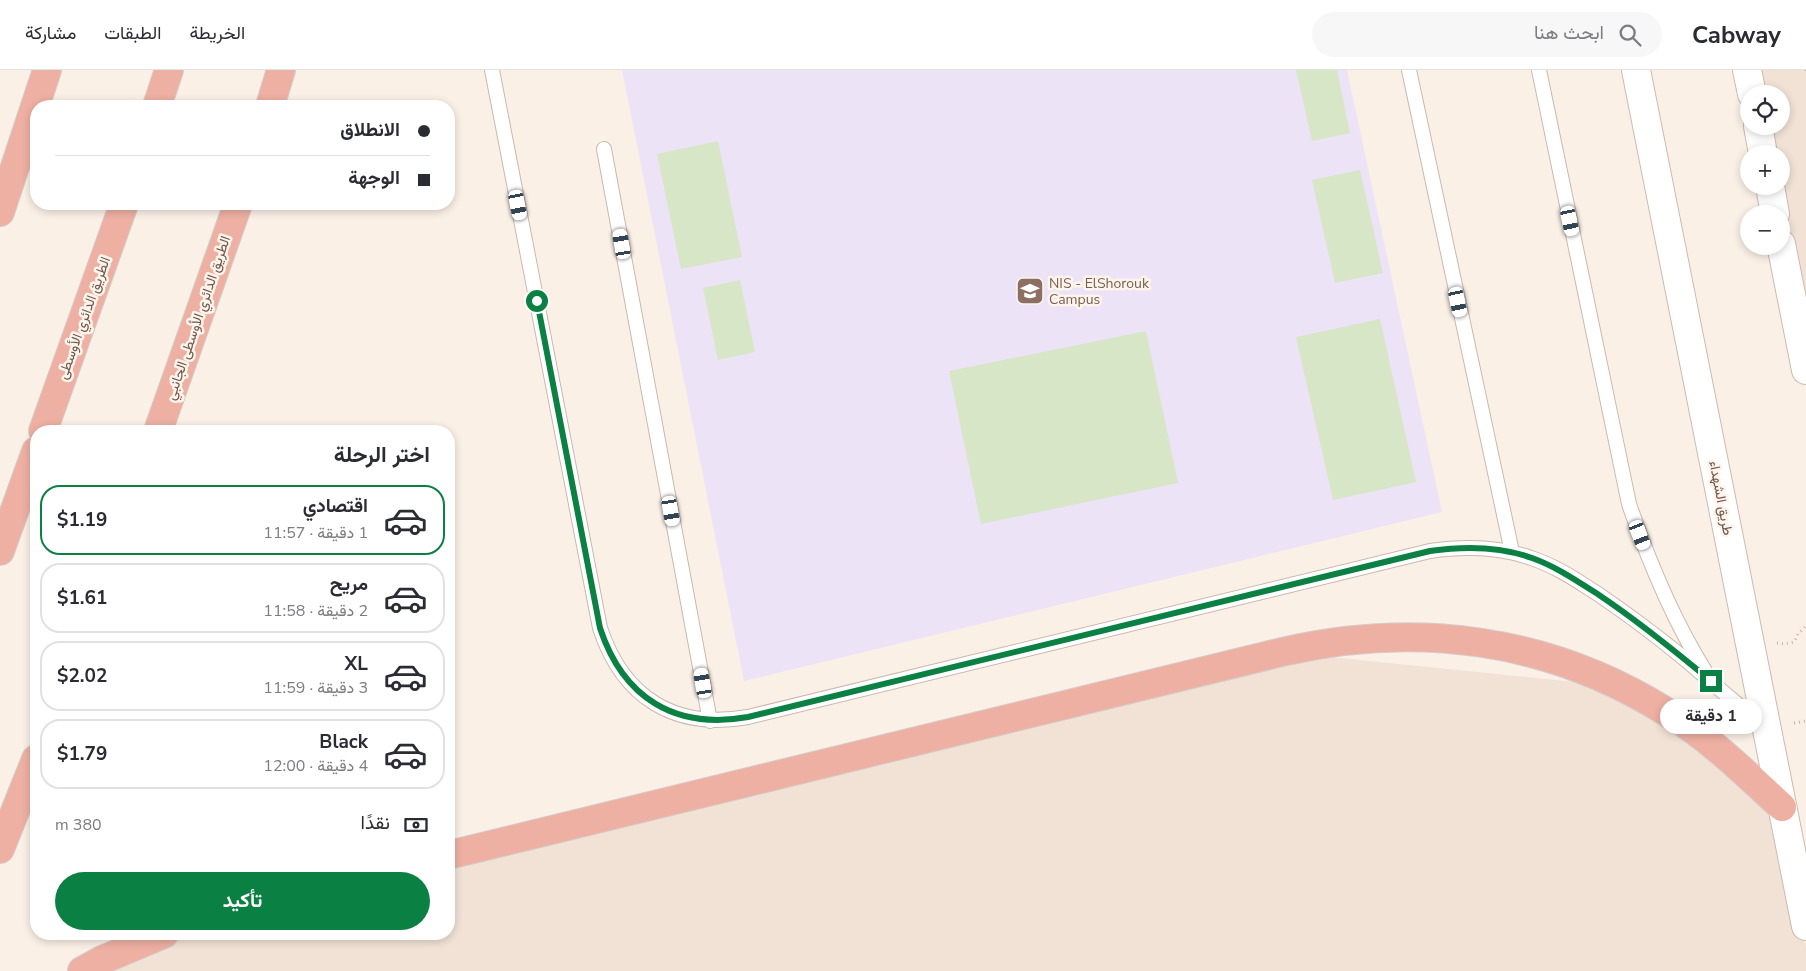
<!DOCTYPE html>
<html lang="ar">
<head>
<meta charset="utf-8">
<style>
	:root { --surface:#fff; --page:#f7f7f7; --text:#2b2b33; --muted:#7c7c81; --line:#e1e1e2; --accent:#0b8043 }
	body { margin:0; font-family:"Nunito Sans",Vazirmatn,sans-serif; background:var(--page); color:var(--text); direction:rtl; height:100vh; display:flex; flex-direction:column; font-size:19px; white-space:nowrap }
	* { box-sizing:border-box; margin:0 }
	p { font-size:16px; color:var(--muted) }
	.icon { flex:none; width:28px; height:28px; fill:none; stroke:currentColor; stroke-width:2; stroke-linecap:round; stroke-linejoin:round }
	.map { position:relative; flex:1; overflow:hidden; direction:ltr }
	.drawer { position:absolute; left:30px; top:355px; width:425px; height:515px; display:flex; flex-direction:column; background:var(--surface); border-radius:20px; box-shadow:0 2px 8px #0003; direction:rtl }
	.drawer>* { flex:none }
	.hud { position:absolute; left:30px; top:30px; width:425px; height:110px; border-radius:20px; box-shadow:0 2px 8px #0003; direction:rtl; display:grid; align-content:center; height:110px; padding:0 25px; background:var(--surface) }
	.fabs { position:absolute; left:1740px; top:15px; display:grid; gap:10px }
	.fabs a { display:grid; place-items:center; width:50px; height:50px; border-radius:50%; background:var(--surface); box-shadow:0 2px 8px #0003; font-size:25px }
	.end { position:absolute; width:22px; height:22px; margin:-11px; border:6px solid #0b8043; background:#fff; box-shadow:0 0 0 2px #fff }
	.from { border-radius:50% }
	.bubble { position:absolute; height:35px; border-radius:18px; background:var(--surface); box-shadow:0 2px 8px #0003; font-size:16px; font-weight:700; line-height:35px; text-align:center; direction:rtl }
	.car { position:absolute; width:15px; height:30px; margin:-15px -8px; border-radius:6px; box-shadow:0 0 4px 1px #0007; background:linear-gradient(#fff 24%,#345 0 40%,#fff 0 76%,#345 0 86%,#fff 0) }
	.hud b { display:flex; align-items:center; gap:18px; height:48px; font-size:19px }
	.hud b+b { border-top:1px solid var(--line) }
	.hud i { width:12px; height:12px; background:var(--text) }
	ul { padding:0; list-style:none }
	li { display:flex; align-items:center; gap:15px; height:70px; margin:0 10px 8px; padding:0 15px; border:2px solid var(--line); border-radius:20px }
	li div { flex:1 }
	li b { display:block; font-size:19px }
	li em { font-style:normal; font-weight:700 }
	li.on { border-color:var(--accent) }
	li>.icon { width:45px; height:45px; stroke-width:1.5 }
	h2 { padding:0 25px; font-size:22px; line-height:60px }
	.pay { display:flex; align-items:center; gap:12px; height:55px; padding:0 25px; font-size:19px }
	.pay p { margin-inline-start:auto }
	.cta { display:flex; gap:10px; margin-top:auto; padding:10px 25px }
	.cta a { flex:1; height:58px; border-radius:30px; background:var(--accent); color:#fff; font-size:20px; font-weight:700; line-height:58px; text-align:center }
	header { display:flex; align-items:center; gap:30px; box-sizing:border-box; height:70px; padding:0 25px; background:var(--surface); border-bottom:1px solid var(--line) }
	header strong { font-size:24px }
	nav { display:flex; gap:28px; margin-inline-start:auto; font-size:18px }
	.search { width:350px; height:45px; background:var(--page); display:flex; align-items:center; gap:12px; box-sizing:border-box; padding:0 18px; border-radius:28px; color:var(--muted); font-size:19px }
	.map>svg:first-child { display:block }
	.residential { fill:#f1e2d5 }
	.education { fill:#ede3f6 }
	.green { fill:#d6e6c6 }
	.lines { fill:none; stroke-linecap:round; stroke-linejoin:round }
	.lane-casing { stroke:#cbb8ad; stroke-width:16 }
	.secondary-casing { stroke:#cfb9ae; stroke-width:30 }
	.highway-casing { stroke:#d4cdca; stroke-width:30 }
	.path { stroke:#d1b1a3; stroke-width:3; stroke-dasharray:1 4; stroke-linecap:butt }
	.lane { stroke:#fff; stroke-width:14 }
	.secondary { stroke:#fff; stroke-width:28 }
	.highway { stroke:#eeb0a3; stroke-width:28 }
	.route { stroke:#0b8043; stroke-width:6 }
	.labels { text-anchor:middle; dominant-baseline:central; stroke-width:5; stroke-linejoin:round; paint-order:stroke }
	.education-label { font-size:14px; fill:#785e54; stroke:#fdf5ec; text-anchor:start }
	.street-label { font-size:14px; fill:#71574d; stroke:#fdf5ec }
</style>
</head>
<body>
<header>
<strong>Cabway</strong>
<div class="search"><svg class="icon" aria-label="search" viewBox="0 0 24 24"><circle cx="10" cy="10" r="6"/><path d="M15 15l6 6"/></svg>ابحث هنا</div>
<nav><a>الخريطة</a><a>الطبقات</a><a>مشاركة</a></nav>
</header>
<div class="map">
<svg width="1806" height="901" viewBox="0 0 1806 901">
	<rect width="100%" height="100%" fill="#faf0e6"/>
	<!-- residential -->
	<path class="residential" d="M1753,0H1806V271L1776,116H1781V84H1769L1764,56H1781V24H1758Z
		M1282,582L1623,617L1779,739L1806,878V901H86L102,890L199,864H449V796Z"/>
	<!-- education -->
	<path class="education" d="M622,0H1347L1442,442L744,611Z"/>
	<!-- green -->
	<path class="green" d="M1296,0H1337L1350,63L1312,71Z
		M718,71L742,187L681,199L657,84Z
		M1360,100L1383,203L1335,213L1312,110Z
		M740,210L755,282L718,290L703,218Z
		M1380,249L1416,412L1333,430L1296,267Z
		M1146,261L1178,413L981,454L949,301Z"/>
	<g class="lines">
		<!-- lane casing -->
		<g class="lane-casing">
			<path id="lane" d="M492,0L600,558C623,628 675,660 748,647L1430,481C1465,476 1498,476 1531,488C1556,496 1576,510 1598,524C1626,543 1654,564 1680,585C1709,609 1735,634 1765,656
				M1409,0L1512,482
				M1539,0L1629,434C1649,492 1672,548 1705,601
				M604,79L710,651"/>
		</g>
		<!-- secondary casing -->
		<g class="secondary-casing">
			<path id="secondary" d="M1636,0L1806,856
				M1747,0L1752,24
				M1758,56L1763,84
				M1770,116L1775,144
				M1781,174L1806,300"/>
		</g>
		<!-- highway casing -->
		<g class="highway-casing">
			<path id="highway" d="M157,36L169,0
				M270,36L281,0
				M0,142L47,0
				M43,361L124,134
				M158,361L238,134
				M0,481L36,381
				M0,779L36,689
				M449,785L1282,582C1415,551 1548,568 1665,641C1709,667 1745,703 1782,737
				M82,901L102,890L164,864"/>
		</g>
		<!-- path -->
		<path class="path" d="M1806,0V1
			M1777,573L1785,574L1794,572L1798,564L1806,556
			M1794,653L1806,651"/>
		<!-- lane -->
		<use href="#lane" class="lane"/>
		<!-- secondary -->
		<use href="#secondary" class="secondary"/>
		<!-- highway -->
		<use href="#highway" class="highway"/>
	</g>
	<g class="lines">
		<!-- route -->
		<path class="route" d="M537,231L600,558C623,628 675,660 748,647L1430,481C1465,476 1499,476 1532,488C1557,497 1577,511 1599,525C1638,551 1675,581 1711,611"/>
	</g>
	<!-- icons -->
	<defs>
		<g id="school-square" transform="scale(1.4375)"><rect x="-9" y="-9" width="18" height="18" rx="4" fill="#8d6e63" stroke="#fdf5ec"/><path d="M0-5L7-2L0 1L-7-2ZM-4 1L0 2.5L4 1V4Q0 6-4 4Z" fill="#fff"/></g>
	</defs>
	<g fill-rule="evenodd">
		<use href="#school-square" x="1030" y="221"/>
	</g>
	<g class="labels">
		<!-- education labels -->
		<g class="education-label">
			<text x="1049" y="213">NIS - ElShorouk<tspan x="1049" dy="16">Campus</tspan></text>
		</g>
		<!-- street labels -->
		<g class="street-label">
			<text transform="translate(84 248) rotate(-70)">الطريق الدائري الأوسطى</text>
			<text transform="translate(198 248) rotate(-71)">الطريق الدائري الأوسطى الجانبي</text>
			<text transform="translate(1721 428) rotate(79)">طريق الشهداء</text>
		</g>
	</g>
</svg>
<div class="fabs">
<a><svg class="icon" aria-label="locate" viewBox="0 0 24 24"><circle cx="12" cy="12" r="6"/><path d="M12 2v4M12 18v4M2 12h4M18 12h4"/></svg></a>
<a>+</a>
<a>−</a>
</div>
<i class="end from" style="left:537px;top:231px"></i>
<i class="end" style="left:1711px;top:611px"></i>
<div class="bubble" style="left:1660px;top:629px;width:102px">1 دقيقة</div>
<i class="car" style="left:518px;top:135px;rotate:169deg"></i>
<i class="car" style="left:1570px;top:151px;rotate:168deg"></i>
<i class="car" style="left:622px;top:174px;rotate:350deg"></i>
<i class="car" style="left:1458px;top:232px;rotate:168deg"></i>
<i class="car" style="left:671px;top:441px;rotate:170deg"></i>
<i class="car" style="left:1640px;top:465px;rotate:159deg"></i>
<i class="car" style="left:703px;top:613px;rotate:350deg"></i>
<div class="hud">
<b><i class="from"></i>الانطلاق</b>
<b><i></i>الوجهة</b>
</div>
<section class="drawer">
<h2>اختر الرحلة</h2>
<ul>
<li class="on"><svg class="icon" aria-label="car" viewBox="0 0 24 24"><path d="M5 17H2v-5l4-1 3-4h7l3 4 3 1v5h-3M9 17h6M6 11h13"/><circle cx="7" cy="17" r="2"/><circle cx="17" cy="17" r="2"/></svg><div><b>اقتصادي</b><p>1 دقيقة · 11:57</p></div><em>$1.19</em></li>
<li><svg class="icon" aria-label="car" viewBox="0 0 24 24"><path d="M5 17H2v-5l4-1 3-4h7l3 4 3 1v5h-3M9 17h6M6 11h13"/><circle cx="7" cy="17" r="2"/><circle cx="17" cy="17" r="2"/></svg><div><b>مريح</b><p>2 دقيقة · 11:58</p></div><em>$1.61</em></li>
<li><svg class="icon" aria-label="car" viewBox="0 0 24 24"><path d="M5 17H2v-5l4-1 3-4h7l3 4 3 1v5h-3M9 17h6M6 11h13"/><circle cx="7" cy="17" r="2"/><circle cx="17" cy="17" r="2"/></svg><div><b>XL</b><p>3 دقيقة · 11:59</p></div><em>$2.02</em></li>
<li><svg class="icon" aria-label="car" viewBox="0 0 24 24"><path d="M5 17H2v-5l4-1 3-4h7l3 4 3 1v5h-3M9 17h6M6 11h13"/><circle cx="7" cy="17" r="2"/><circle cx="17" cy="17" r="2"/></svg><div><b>Black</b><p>4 دقيقة · 12:00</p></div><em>$1.79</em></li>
</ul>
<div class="pay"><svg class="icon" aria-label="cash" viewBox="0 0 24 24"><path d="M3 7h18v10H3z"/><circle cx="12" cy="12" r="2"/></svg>نقدًا<p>380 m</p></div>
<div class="cta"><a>تأكيد</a></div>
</section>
</div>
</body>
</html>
